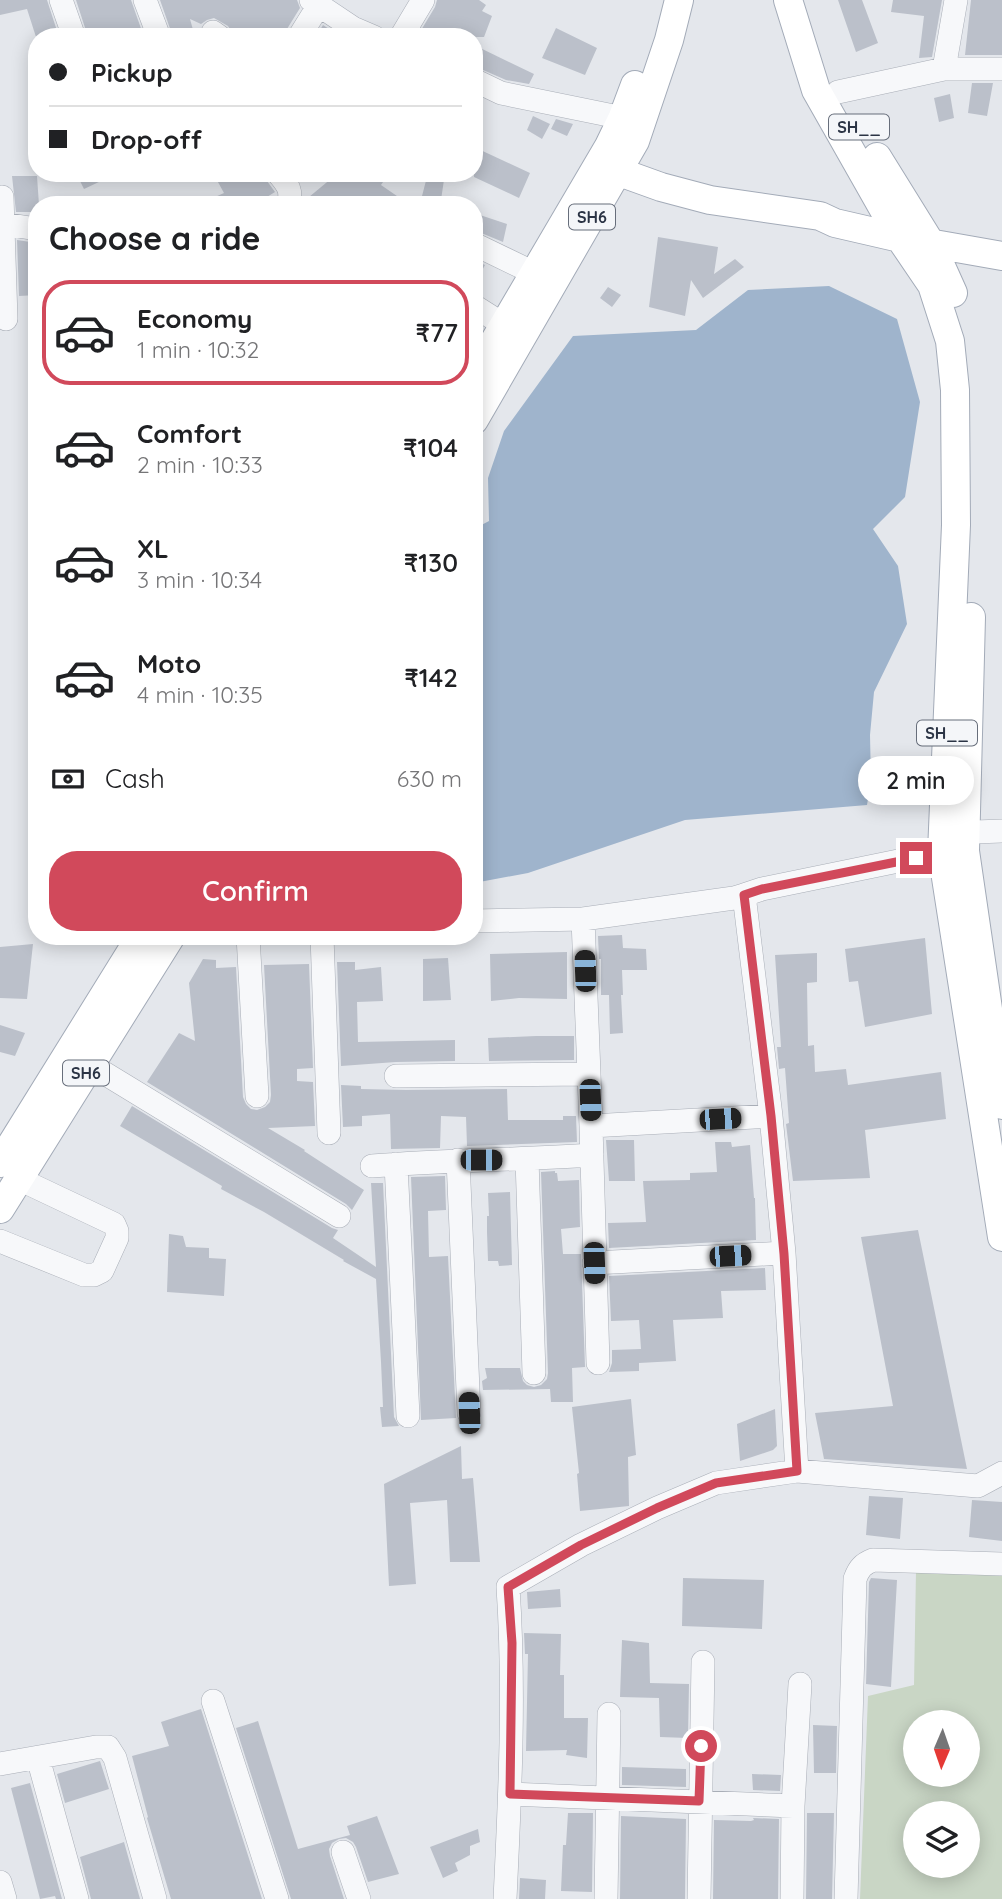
<!DOCTYPE html>
<html lang="en">
<head>
<meta charset="utf-8">
<style>
	:root { --surface:#fff; --page:#f6f6f6; --text:#202124; --muted:#757577; --line:#e0e0e0; --accent:#d1495b }
	body { margin:0; font-family:Quicksand,sans-serif; background:var(--page); color:var(--text); height:100vh; display:flex; flex-direction:column; font-size:26px; white-space:nowrap }
	* { box-sizing:border-box; margin:0 }
	p { font-size:23px; color:var(--muted) }
	.icon { flex:none; width:38px; height:38px; fill:none; stroke:currentColor; stroke-width:2; stroke-linecap:round; stroke-linejoin:round }
	.map { position:relative; flex:1; overflow:hidden }
	.panel { position:absolute; left:28px; top:196px; width:455px; height:749px; display:flex; flex-direction:column; background:var(--surface); border-radius:28px; box-shadow:0 4px 18px #0003 }
	.panel>* { flex:none }
	.guide { position:absolute; left:28px; top:28px; width:455px; height:154px; border-radius:28px; box-shadow:0 4px 18px #0003; display:grid; align-content:center; height:154px; padding:0 21px; background:var(--surface) }
	.needle { width:46px; rotate:182deg }
	.buttons { position:absolute; left:903px; top:1710px; display:grid; gap:14px }
	.buttons a { display:grid; place-items:center; width:77px; height:77px; border-radius:50%; background:var(--surface); box-shadow:0 4px 18px #0003; font-size:35px }
	.end { position:absolute; width:32px; height:32px; margin:-16px; border:9px solid #d1495b; background:#fff; box-shadow:0 0 0 4px #fff }
	.from { border-radius:50% }
	.bubble { position:absolute; height:49px; border-radius:24px; background:var(--surface); box-shadow:0 4px 18px #0003; font-size:23px; font-weight:600; line-height:49px; text-align:center }
	.car { position:absolute; width:21px; height:42px; margin:-21px -10px; border-radius:9px; box-shadow:0 0 5px 2px #0007; background:linear-gradient(#222 24%,#8ab4d8 0 40%,#222 0 76%,#8ab4d8 0 86%,#222 0) }
	.guide b { display:flex; align-items:center; gap:24px; height:66px; font-size:26px }
	.guide b+b { border-top:2px solid var(--line) }
	.guide i { width:18px; height:18px; background:var(--text) }
	ul { padding:0; list-style:none }
	li { display:flex; align-items:center; gap:21px; height:105px; margin:0 14px 10px; padding:0 7px; border:4px solid transparent; border-radius:28px }
	li div { flex:1 }
	li b { display:block; font-size:26px }
	li em { font-style:normal; font-weight:600 }
	li.on { border-color:var(--accent) }
	li>.icon { width:63px; height:63px; stroke-width:1.5 }
	h2 { padding:0 21px; font-size:32px; line-height:84px }
	.pay { display:flex; align-items:center; gap:18px; height:77px; padding:0 21px; font-size:26px }
	.pay p { margin-inline-start:auto }
	.action { display:flex; gap:14px; margin-top:auto; padding:14px 21px }
	.action a { flex:1; height:80px; border-radius:28px; background:var(--accent); color:#fff; font-size:28px; font-weight:600; line-height:80px; text-align:center }
	.map>svg:first-child { display:block }
	.green { fill:#c9d6c5; fill-rule:evenodd }
	.water { fill:#9fb4cc }
	.building { fill:#bbc0ca }
	.lines { fill:none; stroke-linecap:round; stroke-linejoin:round }
	.minor-casing { stroke:#a9aeb7; stroke-width:24 }
	.major-casing { stroke:#a3abb8; stroke-width:30 }
	.minor { stroke:#f7f8fa; stroke-width:23 }
	.major { stroke:#fff; stroke-width:28 }
	.route { stroke:#d1495b; stroke-width:9 }
	.labels { text-anchor:middle; dominant-baseline:central; stroke-width:5; stroke-linejoin:round; paint-order:stroke }
	.shield { fill:#f4f6f9; stroke:#676e7b; stroke-width:2 }
	.shield-label { font-size:16px; font-weight:bold; fill:#2b3445 }
</style>
</head>
<body>
<div class="map">
<svg width="1002" height="1899" viewBox="0 0 1002 1899">
	<rect width="100%" height="100%" fill="#e4e7ec"/>
	<!-- green -->
	<path class="green" d="M916,1571L1002,1572V1899H860L868,1696L914,1685ZM915,1722H968V1774H915ZM915,1813H968V1866H915Z"/>
	<!-- water -->
	<path class="water" d="M829,286L897,319L920,402L905,497L873,529L898,566L907,624L874,692L870,735L871,781L867,805L685,820L528,873L474,883V529L489,521L488,478L504,431L573,336L696,330L748,290Z"/>
	<!-- building -->
	<path class="building" d="M0,0H47L59,37H36L27,9L0,15Z
		M76,0H131L144,37H88Z
		M160,0H297L300,8L282,37H237L233,34L228,26L214,18L207,20L201,24L190,19L195,37H173Z
		M437,0H479L486,5L482,11L492,16L484,37H417L435,7Z
		M838,0H862L878,43L856,52Z
		M893,0H942L932,57L919,58L924,16L891,12Z
		M971,0H1002V55H965Z
		M323,25L341,37H316Z
		M556,28L597,48L585,75L542,58Z
		M474,45L534,74L529,84L506,80L474,66Z
		M972,83H993L987,116L968,113Z
		M950,94L954,118L939,122L934,98Z
		M533,116L550,124L542,139L527,130Z
		M556,119L573,124L567,136L551,129Z
		M474,147L530,173L519,198L474,177Z
		M76,173H118L84,189Z
		M213,173H264L267,181L275,192L254,205H197L224,193Z
		M338,173H389L381,185L410,205H303V202Z
		M428,173H445L441,200L422,196Z
		M12,176H37L39,205H37V212H16Z
		M474,213L507,224L503,242L474,230Z
		M658,237L718,247L714,274L735,259L744,267L703,298L691,280L685,316L649,307Z
		M17,240L37,243V295L19,296Z
		M474,260L485,265L474,285Z
		M608,287L621,295L612,307L600,298Z
		M622,935L623,948L646,949L647,970H622L623,995H621L623,1033L610,1034L609,995H601V959H599L598,936Z
		M925,938L932,1014L865,1027L858,981L849,982L845,949Z
		M33,944L27,999L0,998V947Z
		M567,952V999L519,998L491,1001L490,954Z
		M817,953V982L807,983L808,1046L814,1045L815,1072L846,1069L848,1085L941,1072L946,1119L865,1130L870,1178L793,1181L786,1124L789,1123L785,1068L779,1069L777,1047H781L775,955Z
		M448,958L451,1000L423,1001V959Z
		M203,959L216,960V968L236,967L243,1097L246,1104L251,1109L257,1110L265,1107L270,1102L271,1095L264,965L309,964L313,1068L297,1069V1081L313,1082L315,1126L268,1128L305,1150L304,1151L364,1190L352,1210L346,1204L147,1082L179,1033L195,1041L189,983Z
		M337,962H355V970L381,967L383,1001L357,1002L358,1042L455,1040V1061L396,1062L341,1066Z
		M0,1025L25,1033L15,1056L0,1052Z
		M536,1036H574V1060L489,1061L488,1038Z
		M341,1085L361,1086V1089L406,1090L507,1089L508,1120H563V1116H576L577,1142L467,1146L466,1117L441,1116L440,1148L391,1149L390,1114L362,1116V1126L343,1127Z
		M132,1106L332,1228L338,1230L333,1238L376,1267L371,1183H383L394,1417L399,1426L382,1427L380,1407H383L381,1362L376,1279L343,1261L344,1260L264,1212L221,1189L222,1186L120,1126Z
		M606,1140H634L635,1181H609Z
		M715,1142H731L732,1147L750,1145L754,1198H755L756,1240L609,1248L608,1223L646,1222L643,1181L690,1180V1173L717,1172Z
		M555,1171V1173H557L558,1181L579,1180L580,1227L561,1229L563,1254H581L585,1367L572,1368L573,1402H551L550,1389L483,1390L482,1381L487,1378L485,1368H520L523,1381L527,1385L534,1387L541,1385L547,1379L548,1373L541,1172Z
		M445,1176L446,1210L428,1211L429,1257L448,1256L456,1418L421,1420L411,1177Z
		M510,1192L512,1265L499,1266L498,1261H488L487,1232V1216H489L488,1193Z
		M918,1230L967,1469L824,1459L815,1413L893,1406L861,1237Z
		M169,1234L183,1236L186,1247L209,1248V1258L226,1259L224,1296L167,1292Z
		M765,1268L766,1290L721,1291L723,1318L673,1320L676,1361L639,1363V1371L609,1372L612,1363V1350L641,1349L639,1320L611,1321L609,1276Z
		M631,1399L636,1455L628,1457L629,1506L580,1511L577,1474L579,1473L572,1407Z
		M775,1409L777,1446L773,1450L740,1461L737,1424Z
		M461,1446L462,1479L473,1478L480,1562H450L447,1500L410,1503L416,1584L389,1586L384,1484Z
		M869,1496L903,1498L900,1539L866,1535Z
		M972,1500L1002,1502V1541L969,1537Z
		M683,1578L764,1580L762,1629L682,1626Z
		M871,1578L897,1580L891,1687L866,1684L869,1582Z
		M560,1589L561,1607L528,1609L527,1592Z
		M524,1633L561,1634L560,1675H564V1718H588L587,1758L566,1755L567,1750L526,1751L528,1654H525Z
		M622,1640L649,1643L650,1683L689,1684L688,1738L660,1737L659,1698L620,1697Z
		M201,1709L262,1899H171L147,1818L148,1817L132,1756L169,1746L161,1722Z
		M258,1721L298,1849L350,1835L347,1826L377,1816L399,1874L368,1882L356,1847L353,1842L346,1838L339,1839L332,1843L329,1849L330,1856L344,1899H291L236,1728Z
		M813,1725L837,1726L836,1773H814Z
		M100,1761L109,1789L65,1803L57,1774Z
		M622,1767L686,1769V1787L622,1785Z
		M752,1774L781,1775L780,1791L753,1790Z
		M30,1783L62,1899H56L55,1896L40,1899L11,1788Z
		M568,1813H593L592,1892L561,1891L563,1845H566Z
		M807,1813H834L832,1899H806Z
		M621,1816L686,1819L685,1899H620Z
		M753,1818L779,1819L778,1899H713L714,1820L751,1821L754,1820Z
		M478,1829L480,1842L470,1846V1855L455,1863L458,1871L443,1878L430,1847Z
		M124,1842L140,1899H91L80,1857Z
		M520,1878L546,1880L545,1899H519Z"/>
	<g class="lines">
		<!-- minor casing -->
		<g class="minor-casing">
			<path id="minor" d="M61,0L74,37
				M145,0L159,37
				M311,0L353,28L374,37
				M213,32L220,37
				M299,37L319,5
				M401,37L423,0
				M944,69L956,0
				M474,80L501,93L638,121
				M838,92L944,69H1002
				M278,173C287,184 293,190 288,205
				M2,197L6,319
				M4,224L37,229
				M474,244L534,273
				M474,306L504,325
				M949,833L1002,831
				M583,919L734,898L744,895
				M474,921L583,919L591,1126L771,1116
				M248,936L257,1096
				M322,936L329,1133
				M91,1065L339,1216
				M396,1076L589,1074
				M591,1126L598,1363
				M527,1159L534,1373
				M458,1160L469,1413
				M396,1164L408,1416
				M372,1166C446,1160 519,1160 592,1155
				M0,1241L84,1275H94L102,1271L117,1238V1231L114,1224L19,1179
				M594,1263L784,1253
				M797,1471L784,1253L771,1116L744,895L762,889L942,852L958,851
				M213,1701L277,1899
				M38,1758L77,1899
				M0,1764L96,1747H108L115,1758L155,1899
				M510,1794L793,1806
				M343,1852L359,1899
				M0,1882L5,1899
				M505,1899C510,1795 515,1691 508,1587L581,1545L657,1508L716,1483L797,1471L978,1486L1002,1473
				M606,1899L609,1714
				M699,1899L703,1662
				M792,1899L793,1806L800,1684
				M846,1899L855,1579C859,1568 863,1564 873,1560L1002,1564"/>
		</g>
		<!-- major casing -->
		<g class="major-casing">
			<path id="major" d="M788,0L816,90L900,238L932,285L950,341L955,390L956,525L942,852L1002,1237
				M877,157L931,244L953,293
				M600,165L661,187L710,200L820,216L835,223L900,238L1002,256
				M474,376L609,146L623,117L635,85
				M474,420L635,141L669,40L679,0
				M971,617L965,851L1002,1105
				M0,1163L141,936
				M0,1209L171,936"/>
		</g>
		<!-- minor -->
		<use href="#minor" class="minor"/>
		<!-- major -->
		<use href="#major" class="major"/>
	</g>
	<g class="lines">
		<!-- route -->
		<path class="route" d="M701,1746L699,1801L510,1794L512,1643L508,1587L581,1545L657,1508L716,1483L797,1471L784,1254L771,1116L744,895L762,889L916,858"/>
	</g>
	<g class="labels">
		<!-- shield labels -->
		<g class="shield">
			<rect x="829" y="114.5" width="60" height="25" rx="5"/>
			<rect x="569" y="204.5" width="46" height="25" rx="5"/>
			<rect x="917" y="720.5" width="60" height="25" rx="5"/>
			<rect x="63" y="1060.5" width="46" height="25" rx="5"/>
		</g>
		<g class="shield-label">
			<text x="859" y="127">SH__</text>
			<text x="592" y="217">SH6</text>
			<text x="947" y="733">SH__</text>
			<text x="86" y="1073">SH6</text>
		</g>
	</g>
</svg>
<div class="buttons">
<a><svg class="needle" viewBox="-14 -14 28 28"><path d="M0-13l5 13h-10z" fill="#e53935"/><path d="M0 13l5-13h-10z" fill="#757577"/></svg></a>
<a><svg class="icon" aria-label="layers" viewBox="0 0 24 24"><path d="M12 4l9 5-9 5-9-5zM3 14l9 5 9-5"/></svg></a>
</div>
<i class="end from" style="left:701px;top:1746px"></i>
<i class="end" style="left:916px;top:858px"></i>
<div class="bubble" style="left:858px;top:756px;width:116px">2 min</div>
<i class="car" style="left:585px;top:971px;rotate:358deg"></i>
<i class="car" style="left:590px;top:1100px;rotate:178deg"></i>
<i class="car" style="left:720px;top:1119px;rotate:87deg"></i>
<i class="car" style="left:481px;top:1160px;rotate:90deg"></i>
<i class="car" style="left:730px;top:1256px;rotate:87deg"></i>
<i class="car" style="left:594px;top:1263px;rotate:178deg"></i>
<i class="car" style="left:469px;top:1413px;rotate:358deg"></i>
<div class="guide">
<b><i class="from"></i>Pickup</b>
<b><i></i>Drop-off</b>
</div>
<section class="panel">
<h2>Choose a ride</h2>
<ul>
<li class="on"><svg class="icon" aria-label="car" viewBox="0 0 24 24"><path d="M5 17H2v-5l4-1 3-4h7l3 4 3 1v5h-3M9 17h6M6 11h13"/><circle cx="7" cy="17" r="2"/><circle cx="17" cy="17" r="2"/></svg><div><b>Economy</b><p>1 min · 10:32</p></div><em>₹77</em></li>
<li><svg class="icon" aria-label="car" viewBox="0 0 24 24"><path d="M5 17H2v-5l4-1 3-4h7l3 4 3 1v5h-3M9 17h6M6 11h13"/><circle cx="7" cy="17" r="2"/><circle cx="17" cy="17" r="2"/></svg><div><b>Comfort</b><p>2 min · 10:33</p></div><em>₹104</em></li>
<li><svg class="icon" aria-label="car" viewBox="0 0 24 24"><path d="M5 17H2v-5l4-1 3-4h7l3 4 3 1v5h-3M9 17h6M6 11h13"/><circle cx="7" cy="17" r="2"/><circle cx="17" cy="17" r="2"/></svg><div><b>XL</b><p>3 min · 10:34</p></div><em>₹130</em></li>
<li><svg class="icon" aria-label="car" viewBox="0 0 24 24"><path d="M5 17H2v-5l4-1 3-4h7l3 4 3 1v5h-3M9 17h6M6 11h13"/><circle cx="7" cy="17" r="2"/><circle cx="17" cy="17" r="2"/></svg><div><b>Moto</b><p>4 min · 10:35</p></div><em>₹142</em></li>
</ul>
<div class="pay"><svg class="icon" aria-label="cash" viewBox="0 0 24 24"><path d="M3 7h18v10H3z"/><circle cx="12" cy="12" r="2"/></svg>Cash<p>630 m</p></div>
<div class="action"><a>Confirm</a></div>
</section>
</div>
</body>
</html>
